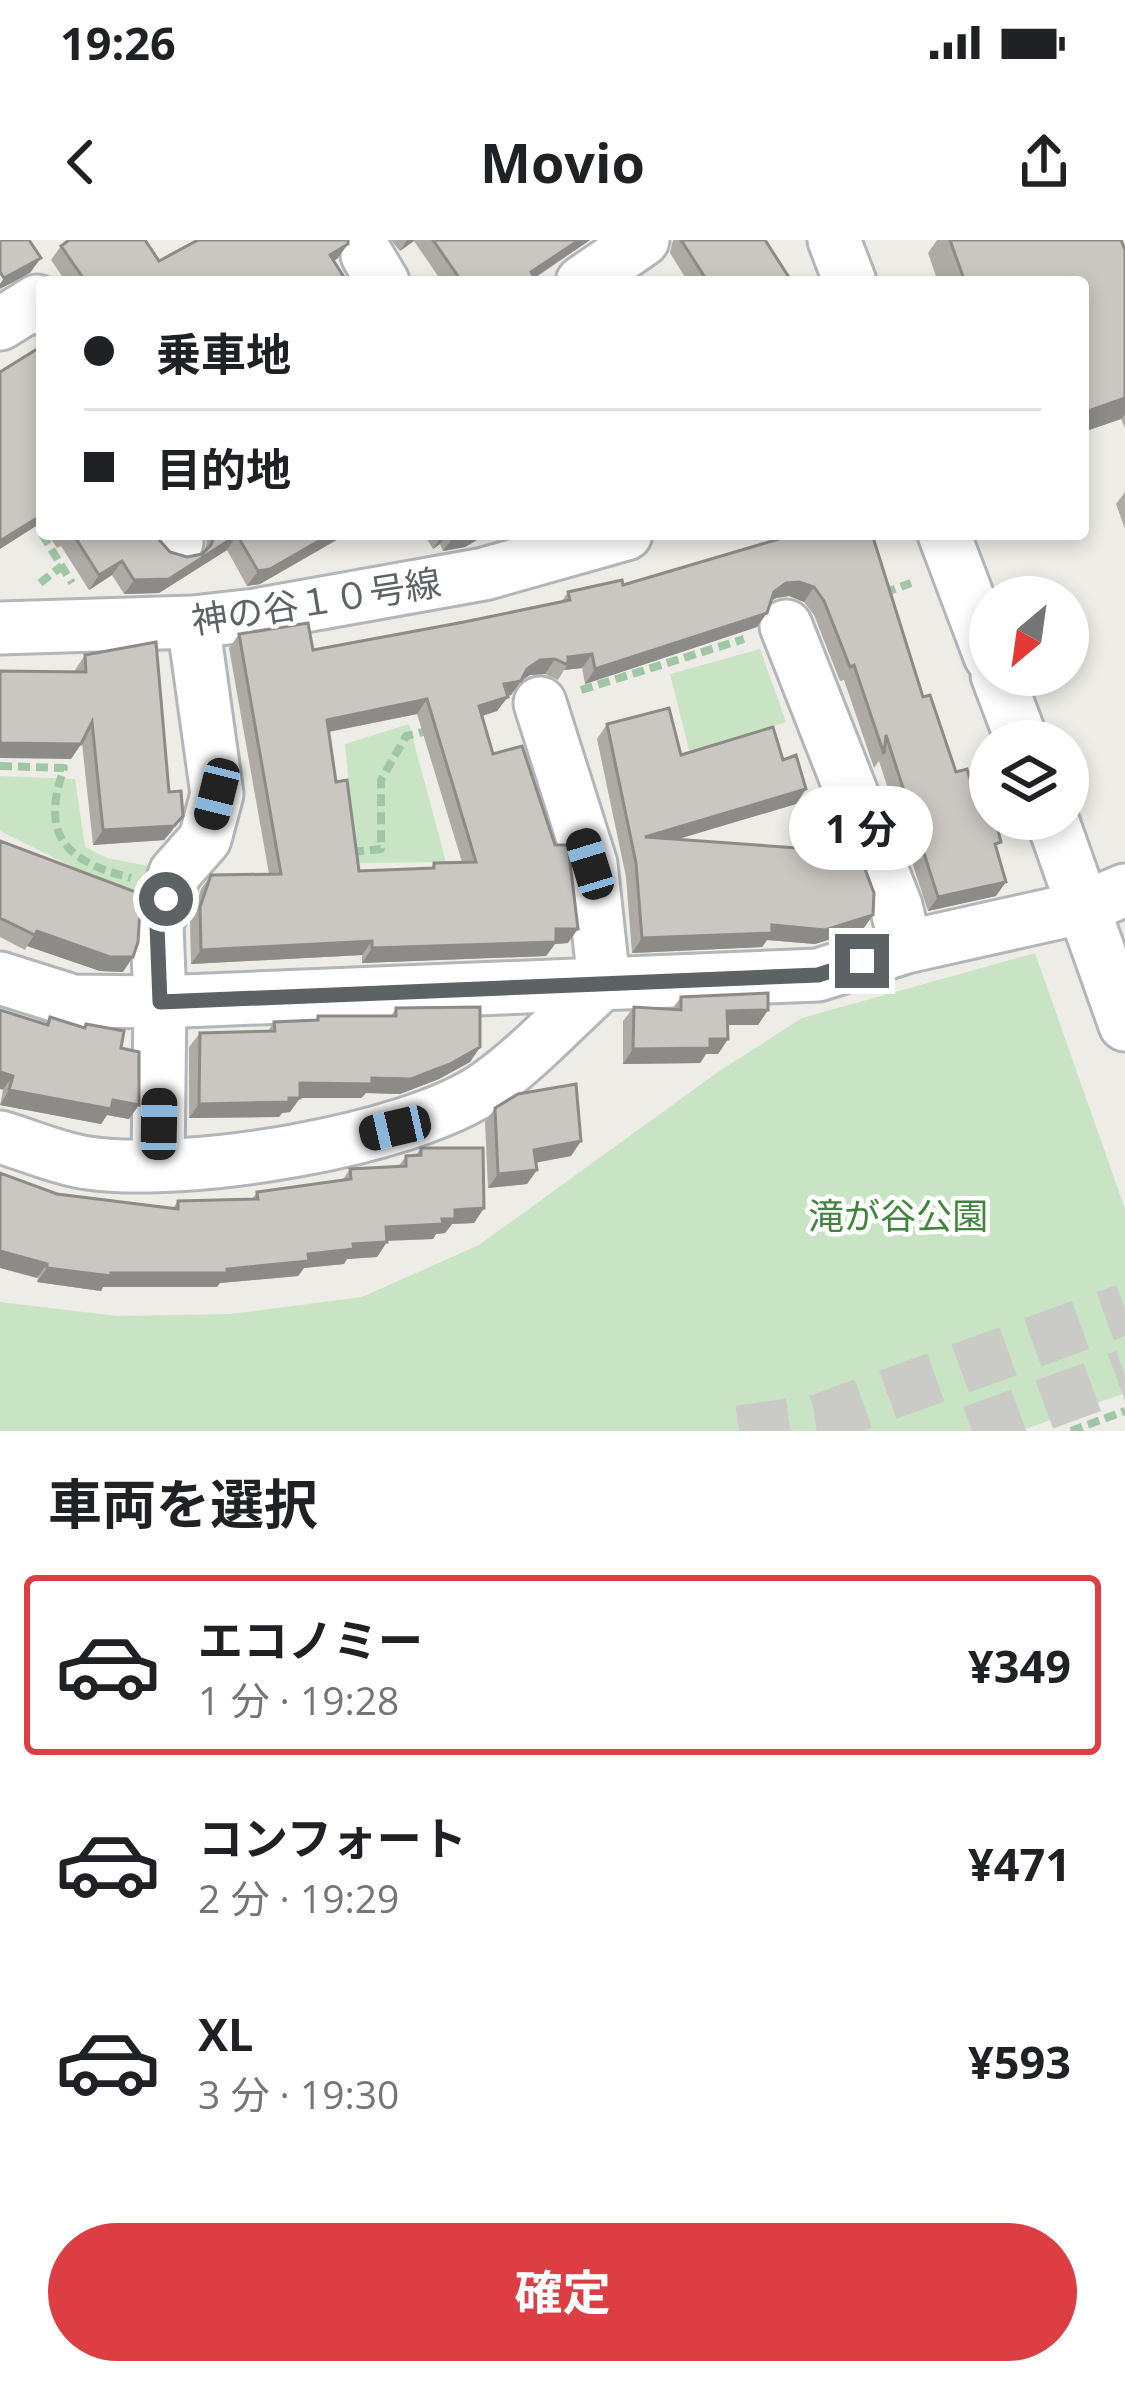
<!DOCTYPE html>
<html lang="ja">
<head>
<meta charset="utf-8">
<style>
	:root { --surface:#fff; --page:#f2f2f2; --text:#202124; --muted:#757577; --line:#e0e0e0; --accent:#dc3e43 }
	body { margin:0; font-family:"Open Sans","Noto Sans JP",sans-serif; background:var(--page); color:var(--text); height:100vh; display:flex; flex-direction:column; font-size:45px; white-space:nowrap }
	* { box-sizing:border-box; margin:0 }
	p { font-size:39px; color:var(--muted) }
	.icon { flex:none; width:66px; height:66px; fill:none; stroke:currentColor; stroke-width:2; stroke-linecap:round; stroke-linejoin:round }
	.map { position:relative; height:1191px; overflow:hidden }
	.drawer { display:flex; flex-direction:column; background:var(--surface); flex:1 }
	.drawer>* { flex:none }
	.top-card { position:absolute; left:36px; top:36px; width:1053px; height:264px; border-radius:12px; box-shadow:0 6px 18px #0003; display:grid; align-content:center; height:264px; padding:0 48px; background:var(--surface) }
	.needle { width:78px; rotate:209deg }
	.tools { position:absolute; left:969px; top:336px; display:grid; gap:24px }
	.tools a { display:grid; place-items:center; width:120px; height:120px; border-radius:50%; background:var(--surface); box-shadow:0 6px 18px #0003; font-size:60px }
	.end { position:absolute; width:54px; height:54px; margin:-27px; border:15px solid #5d6265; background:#fff; box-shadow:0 0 0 6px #fff }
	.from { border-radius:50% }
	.bubble { position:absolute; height:84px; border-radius:42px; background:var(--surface); box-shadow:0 6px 18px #0003; font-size:39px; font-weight:700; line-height:84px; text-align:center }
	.car { position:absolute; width:36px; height:72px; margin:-36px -18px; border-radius:15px; box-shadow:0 0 9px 3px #0007; background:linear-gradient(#222 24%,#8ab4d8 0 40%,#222 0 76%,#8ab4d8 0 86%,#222 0) }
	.top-card b { display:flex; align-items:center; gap:42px; height:114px; font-size:45px }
	.top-card b+b { border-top:3px solid var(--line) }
	.top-card i { width:30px; height:30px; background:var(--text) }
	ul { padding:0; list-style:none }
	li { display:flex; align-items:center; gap:36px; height:180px; margin:0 24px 18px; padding:0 24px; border:6px solid transparent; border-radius:12px }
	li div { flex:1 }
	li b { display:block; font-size:45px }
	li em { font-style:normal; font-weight:700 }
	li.on { border-color:var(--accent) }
	li>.icon { width:108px; height:108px; stroke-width:1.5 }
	h2 { padding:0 48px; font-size:54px; line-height:144px }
	.action { display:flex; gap:24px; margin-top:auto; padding:24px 48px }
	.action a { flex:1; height:138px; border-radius:72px; background:var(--accent); color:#fff; font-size:48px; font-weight:700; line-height:138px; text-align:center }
	.status { display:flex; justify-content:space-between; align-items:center; height:84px; padding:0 60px; background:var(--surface); direction:ltr }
	.status svg { height:33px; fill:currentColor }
	header { display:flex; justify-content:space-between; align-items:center; height:156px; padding:0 48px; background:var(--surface); font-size:54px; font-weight:700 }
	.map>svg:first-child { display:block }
	.green { fill:#c8e4c4 }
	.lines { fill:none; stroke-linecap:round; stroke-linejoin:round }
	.minor-tunnel { stroke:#cacac6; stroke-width:51; stroke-dasharray:51 26; stroke-linecap:butt }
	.minor-casing { stroke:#b3b6b9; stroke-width:57 }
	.path { stroke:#9fc7a6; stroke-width:8; stroke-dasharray:12 6; stroke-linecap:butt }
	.minor { stroke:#fff; stroke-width:51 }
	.wall { fill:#aeaba7; fill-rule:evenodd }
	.shaded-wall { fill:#8d8b88 }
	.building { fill:#cac7c2; stroke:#8d8b88; stroke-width:3; fill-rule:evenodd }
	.route { stroke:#5d6265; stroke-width:15 }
	.labels { text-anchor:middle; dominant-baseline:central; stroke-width:9; stroke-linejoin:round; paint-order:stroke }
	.street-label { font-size:36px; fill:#5d6265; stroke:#fff }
	.park-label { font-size:36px; fill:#41853d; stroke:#fff }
</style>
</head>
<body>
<div class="status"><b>19:26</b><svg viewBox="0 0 49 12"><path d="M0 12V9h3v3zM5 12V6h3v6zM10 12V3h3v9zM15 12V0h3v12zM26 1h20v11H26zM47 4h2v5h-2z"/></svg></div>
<header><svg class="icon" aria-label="back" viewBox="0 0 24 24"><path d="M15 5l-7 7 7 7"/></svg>Movio<svg class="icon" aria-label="share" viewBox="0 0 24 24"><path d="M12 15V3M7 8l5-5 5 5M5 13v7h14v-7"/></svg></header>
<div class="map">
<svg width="1125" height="1191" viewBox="0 0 1125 1191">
	<rect width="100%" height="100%" fill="#eeece6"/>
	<!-- green -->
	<path class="green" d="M760,409L786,482L690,514L670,434Z
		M409,484L446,622L356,623L345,504Z
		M0,536L75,539L85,607L107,618L154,627L147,658L111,646L0,591Z
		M1035,713L1125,969V1153L1020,1191H0V1062L117,1076L230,1074L362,1057L479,1005L718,832L802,778Z"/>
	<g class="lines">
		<!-- minor-tunnel -->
		<path class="minor-tunnel" d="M739,1191L818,1180L1125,1069
			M972,1191L1125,1135"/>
		<!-- minor casing -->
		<g class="minor-casing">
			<path id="minor" d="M834,0L850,42
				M367,15L383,42
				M582,42L643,0
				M0,84L37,61L42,69
				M173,294L177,302
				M944,294L990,416
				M786,386L896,666L906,707
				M0,388L193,382L255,375L484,334L626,294
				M997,435L1022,501
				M1052,579L1125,785
				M0,738L73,761L160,762L818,735L906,707L1085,667L1125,650
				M0,897C28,905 59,919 88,923C184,937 409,902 488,846C530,816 566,776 604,742L591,624L540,463
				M158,924L160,762L157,685L175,633L205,599L217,554L193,382"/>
		</g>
		<!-- path -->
		<path class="path" d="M42,294L72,343
			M40,343L62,326
			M884,353L911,343
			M581,450L744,399
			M0,526L64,528C40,596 65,621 131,638
			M352,612L381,609V540L406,496L427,491
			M1071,1191L1125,1171"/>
		<!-- minor -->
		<use href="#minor" class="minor"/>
	</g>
	<!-- wall -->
	<path class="wall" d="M391,0H590L535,38L534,42H442L414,1L400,11Z
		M673,0H765L792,42H688L670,13Z
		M937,0H1121L1125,10V188L1121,179L1083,192V42H938L928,13Z
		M61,6L159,21L338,18L334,21L347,42H66L51,20Z
		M1125,252V289L1116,264Z
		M48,294H154L170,312L187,317L204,312L207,303L204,294H347L260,344L247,346L227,310L159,353L124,354L112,335L89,350L61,306L57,308Z
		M424,294H487L465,307L443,311L440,304L433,309Z
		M795,294L923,457L956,532L981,574L997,609L996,656L928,671L879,521L874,528L844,440L840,441L814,375L804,362L789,356L776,358L770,362L757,387L585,444L582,428L564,430L558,440L545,434L530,435L521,441L511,455L507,456L497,471L482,476L493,514L568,703L555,704L546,716L362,723V715L191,724L190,681L201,649L211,635L269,634L229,408L239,394L313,410L464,382L562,361L568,352L623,345ZM417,474L462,622L434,623L430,629L359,631L336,542L329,492Z
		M85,415L173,590L164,600L93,605L82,503L71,519L75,430Z
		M607,484L681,515L783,520L806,549L796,564L676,599L838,619L873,675L863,689L815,704L767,700L762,707L632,713L626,637L597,499Z
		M0,594V601L123,732L100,731L27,706L25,710L0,697Z
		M681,757L768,770L758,785H728V799L718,814H706L700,823L623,824V781L634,767L672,769Z
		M396,768L480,807L470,822L439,839L400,854L366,853L361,858H300L290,872L282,873L279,877L189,878V807L200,793L268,791L274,782L315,780L318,776H391Z
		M50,777L84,788L86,784L121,808L129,879L107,875L101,884L0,865L3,850Z
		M495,868L581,901L571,916L536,922L537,930L527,944L488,948L485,882Z
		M421,908L484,968L474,983L452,984L445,993L436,994L433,999L387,1001L377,1017L347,1019L344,1024L304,1028L298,1036L220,1043L217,1047H103L101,1051L37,1042L57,954L173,968L178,961L252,959L257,952L342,941L350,929L398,927L406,916L416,915Z"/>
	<!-- shaded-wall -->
	<path class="shaded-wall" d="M407,0H415L400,11Z
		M579,0H590L528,42L531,32Z
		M348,4L338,18L320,30L330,15Z
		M41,18L30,33L0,49V44L4,38Z
		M1125,158V174L1121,179L1083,192V173Z
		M42,275L41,283L0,309V301Z
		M331,294H347L260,344L247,346L258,331Z
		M443,294H447L440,304L433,309Z
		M466,294H487L465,307L443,311L454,296Z
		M237,295L227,310L159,353L124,354L134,340L169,339Z
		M122,321L112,335L89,350L99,335Z
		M799,342L814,347L804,362L789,356L776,358L763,366L774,352L786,343Z
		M767,373L757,387L585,444L595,429Z
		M592,414L582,428L564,430L568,425V417Z
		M555,419L545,434L530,435L521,441L511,455L494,459L504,444L540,420Z
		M508,457L497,471L469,480L479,466Z
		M427,459L417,474L317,494L327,480Z
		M0,503L81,504L71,519L0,518Z
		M806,549L796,564L635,612L645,597Z
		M183,576L164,600L93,605L103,590Z
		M1006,642L996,656L928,671L938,657Z
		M873,675L863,689L815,704L767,700L762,707L632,713L642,698Z
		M556,689H578L568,703L555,704L546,716L362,723L372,708Z
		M37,691L133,717L123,732L100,731L27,706Z
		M372,701L362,715L191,724L201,710Z
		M768,770L758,785H717L727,771Z
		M710,799H728L718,814H706L700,823L623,824L633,809Z
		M480,807L470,822L439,839L400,854L366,853L361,858H300L290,872L282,873L279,877L189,878L199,864L289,858L300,843L372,838Z
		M0,832L13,836L3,850L0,849Z
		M9,850L113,860L139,865L129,879L107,875L101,884L0,865Z
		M581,901L571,916L524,925L534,910Z
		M537,930L527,944L488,948L498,934Z
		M484,968L474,983L452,984L445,993L436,994L433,999L376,1001L386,987L455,970Z
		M387,1002L377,1017L347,1019L344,1024L304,1028L298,1036L220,1043L217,1047H103L101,1051L37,1042L47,1028L111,1033L227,1029L353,1004Z
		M0,1011L47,1024L37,1038L0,1028Z"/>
	<!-- building -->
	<path class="building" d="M0,0H29L41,18L4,38L0,32Z
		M69,0H145L159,21L198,0H348V4L330,15L347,42H86L61,6Z
		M433,0H579L531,32L536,40L532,42H462Z
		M681,0H765L792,42H708Z
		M950,0H1121L1125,10V158L1083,173V42H965Z
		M42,106V275L0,301V132Z
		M73,294H154L170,312L187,317L202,314L211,305L215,294H331L270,329L258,331L237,295L169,339L134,340L122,321L99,335Z
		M796,294H872L923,457L930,455L956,532L967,529L981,574L990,572V579H995L1001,602L995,604L1006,642L938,657L886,495L884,514L854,425L850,427L824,361L814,347L799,342L786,343L774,352L767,373L595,429L592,414L568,417V425L555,419L540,420L527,429L521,441L504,444L508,457L479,466L493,514L522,506L555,605H568L578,689H556V702L372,708V701L201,710L200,667L211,635L281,634L239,394L308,383L313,410L464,382L570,360L568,352L622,340L623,345ZM427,459L476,622L434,623V628L359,631L347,540L336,542L327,480Z
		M156,402L169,552L181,551L183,576L174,586L103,590L92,482L81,504L0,503V431L86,432L85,415Z
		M669,468L681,515L773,487L783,520L796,515L806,549L645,597L839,611L838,619L862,621L874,653L873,675L825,690L772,685V693L642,698L636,623L607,484Z
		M0,601L141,654L138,702L133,717H110L37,691L35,695L0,678Z
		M768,753V770L727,771L728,799H710V808L633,809L634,767L681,770V757Z
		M480,767V807L450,824L411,839L372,838V844L300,843V858H289V862L199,864L200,793L275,791L274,782L318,780V776H396V768Z
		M0,770L48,785L50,777L85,788L86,784L124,791L121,808L139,812V865L113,860L111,869L9,850L13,836L0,832Z
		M576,844L581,901L534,910L537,930L498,934L495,868L518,854Z
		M421,908H483L484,968L455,970V979H442L443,984L386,987L387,1002L353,1004L354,1009L308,1014L309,1021L227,1029V1033H111V1036L47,1028V1024L0,1011V933L57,954L178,969V961L258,959L257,952L351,939L350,929L406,926V916L421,915Z"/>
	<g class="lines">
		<!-- route -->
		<path class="route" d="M166,659L157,686L160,762L818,735L862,721"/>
	</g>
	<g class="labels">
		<!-- street labels -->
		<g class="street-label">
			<text transform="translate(316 361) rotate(-9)">神の谷１０号線</text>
		</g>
		<!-- park labels -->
		<g class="park-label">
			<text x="898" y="975">滝が谷公園</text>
		</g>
	</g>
</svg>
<div class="tools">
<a><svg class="needle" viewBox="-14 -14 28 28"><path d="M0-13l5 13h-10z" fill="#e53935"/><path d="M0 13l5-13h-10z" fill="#757577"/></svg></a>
<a><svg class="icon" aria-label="layers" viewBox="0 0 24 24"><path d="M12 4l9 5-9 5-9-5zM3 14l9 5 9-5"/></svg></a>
</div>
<i class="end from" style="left:166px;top:659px"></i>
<i class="end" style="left:862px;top:721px"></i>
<div class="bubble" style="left:789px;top:546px;width:144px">1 分</div>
<i class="car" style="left:217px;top:554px;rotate:194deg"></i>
<i class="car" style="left:590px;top:624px;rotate:343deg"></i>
<i class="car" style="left:159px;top:884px;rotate:1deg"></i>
<i class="car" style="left:395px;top:888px;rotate:257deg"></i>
<div class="top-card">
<b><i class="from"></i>乗車地</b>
<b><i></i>目的地</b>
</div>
</div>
<section class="drawer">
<h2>車両を選択</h2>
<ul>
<li class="on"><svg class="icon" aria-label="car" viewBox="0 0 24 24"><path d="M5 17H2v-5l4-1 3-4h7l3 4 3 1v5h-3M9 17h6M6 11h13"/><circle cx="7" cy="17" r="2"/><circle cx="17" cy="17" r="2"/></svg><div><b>エコノミー</b><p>1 分 · 19:28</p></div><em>¥349</em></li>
<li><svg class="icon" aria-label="car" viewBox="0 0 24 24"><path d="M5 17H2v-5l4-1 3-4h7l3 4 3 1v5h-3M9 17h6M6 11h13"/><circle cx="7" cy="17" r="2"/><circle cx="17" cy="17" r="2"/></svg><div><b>コンフォート</b><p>2 分 · 19:29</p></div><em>¥471</em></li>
<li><svg class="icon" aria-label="car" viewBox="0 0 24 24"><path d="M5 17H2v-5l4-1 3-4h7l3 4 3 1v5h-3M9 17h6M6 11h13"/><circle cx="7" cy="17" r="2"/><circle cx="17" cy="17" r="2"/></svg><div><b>XL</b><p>3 分 · 19:30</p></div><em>¥593</em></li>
</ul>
<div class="action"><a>確定</a></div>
</section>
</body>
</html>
